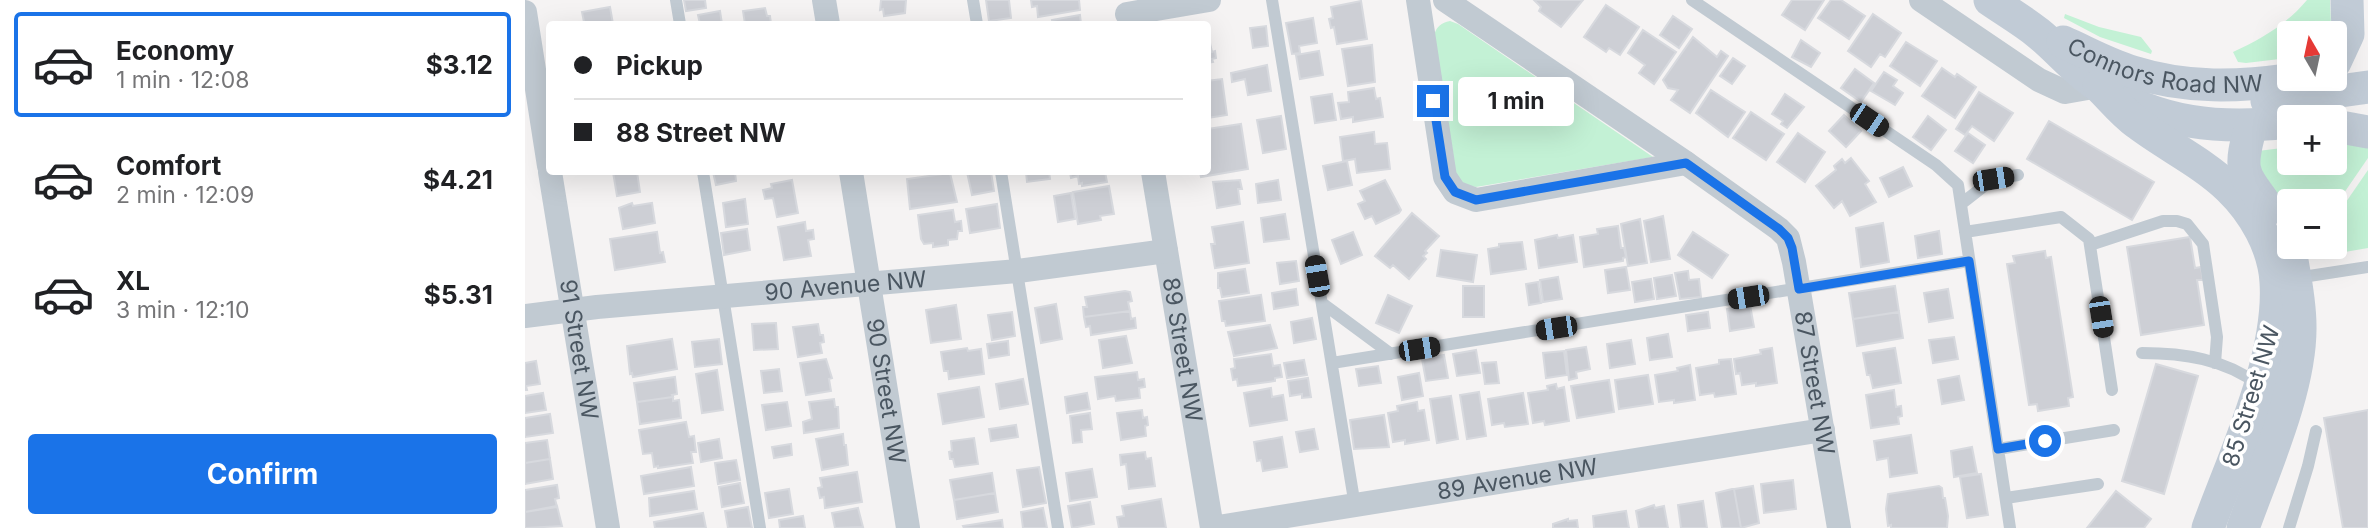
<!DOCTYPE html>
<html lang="en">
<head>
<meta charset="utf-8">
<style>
	:root { --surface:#fff; --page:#f2f2f2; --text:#202124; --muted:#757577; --line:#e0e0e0; --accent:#1a73e8 }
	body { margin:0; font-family:Inter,sans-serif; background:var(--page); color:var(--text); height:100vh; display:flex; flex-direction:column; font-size:26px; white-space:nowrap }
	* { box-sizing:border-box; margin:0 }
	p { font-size:23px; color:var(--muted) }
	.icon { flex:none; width:38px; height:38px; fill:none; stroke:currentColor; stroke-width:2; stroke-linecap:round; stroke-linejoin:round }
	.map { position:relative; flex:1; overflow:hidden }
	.sheet { display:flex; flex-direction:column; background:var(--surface); width:525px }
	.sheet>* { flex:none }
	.banner { position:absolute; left:21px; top:21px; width:665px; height:154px; border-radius:7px; box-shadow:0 7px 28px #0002; display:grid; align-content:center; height:154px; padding:0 28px; background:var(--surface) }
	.needle { width:46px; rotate:351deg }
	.tools { position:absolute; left:1752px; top:21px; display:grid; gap:14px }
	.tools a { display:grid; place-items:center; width:70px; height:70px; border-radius:7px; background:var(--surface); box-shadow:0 7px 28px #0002; font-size:35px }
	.end { position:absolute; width:32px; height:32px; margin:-16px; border:9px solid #1a73e8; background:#fff; box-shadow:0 0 0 4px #fff }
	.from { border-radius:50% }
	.bubble { position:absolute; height:49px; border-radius:7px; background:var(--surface); box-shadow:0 7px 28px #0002; font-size:23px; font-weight:700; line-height:49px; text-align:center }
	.car { position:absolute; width:21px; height:42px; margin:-21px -10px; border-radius:9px; box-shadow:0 0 5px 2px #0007; background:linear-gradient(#222 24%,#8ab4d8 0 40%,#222 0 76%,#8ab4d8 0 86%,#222 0) }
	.banner b { display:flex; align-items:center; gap:24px; height:66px; font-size:26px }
	.banner b+b { border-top:2px solid var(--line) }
	.banner i { width:18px; height:18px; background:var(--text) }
	ul { padding:12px 0 0; list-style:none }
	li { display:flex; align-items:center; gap:21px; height:105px; margin:0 14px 10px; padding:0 14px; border:4px solid transparent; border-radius:7px }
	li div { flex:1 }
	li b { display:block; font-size:26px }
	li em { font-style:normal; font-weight:700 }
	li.active { border-color:var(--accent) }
	li>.icon { width:63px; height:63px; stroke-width:1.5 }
	.action { display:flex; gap:14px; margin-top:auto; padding:14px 28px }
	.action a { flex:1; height:80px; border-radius:7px; background:var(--accent); color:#fff; font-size:28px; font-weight:700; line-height:80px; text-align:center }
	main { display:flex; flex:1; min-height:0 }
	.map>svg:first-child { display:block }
	.green { fill:#c3f1d5 }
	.building { fill:#cdcfd5; stroke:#d7d9de; stroke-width:2 }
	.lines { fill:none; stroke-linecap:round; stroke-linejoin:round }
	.lane { stroke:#c1cad2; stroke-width:12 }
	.street { stroke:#c1cad2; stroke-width:24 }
	.secondary { stroke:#c1cbd6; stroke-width:33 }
	.route { stroke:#1a73e8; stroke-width:9 }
	.labels { text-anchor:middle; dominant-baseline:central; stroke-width:7; stroke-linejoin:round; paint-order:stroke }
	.street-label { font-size:23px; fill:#4a5661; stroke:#fff }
</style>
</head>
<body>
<main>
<section class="sheet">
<ul>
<li class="active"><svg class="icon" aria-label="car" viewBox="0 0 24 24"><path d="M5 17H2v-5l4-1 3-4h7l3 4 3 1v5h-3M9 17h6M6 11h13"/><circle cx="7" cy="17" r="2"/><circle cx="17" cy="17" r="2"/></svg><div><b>Economy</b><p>1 min · 12:08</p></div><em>$3.12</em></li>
<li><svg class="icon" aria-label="car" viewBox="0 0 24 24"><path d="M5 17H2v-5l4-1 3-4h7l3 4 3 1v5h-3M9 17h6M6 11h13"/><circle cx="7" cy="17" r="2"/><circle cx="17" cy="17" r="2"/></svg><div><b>Comfort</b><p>2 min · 12:09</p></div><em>$4.21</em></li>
<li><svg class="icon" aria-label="car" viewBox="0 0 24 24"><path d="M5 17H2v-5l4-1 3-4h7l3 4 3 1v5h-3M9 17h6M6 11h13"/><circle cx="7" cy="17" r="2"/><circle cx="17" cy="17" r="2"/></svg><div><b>XL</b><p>3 min · 12:10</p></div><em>$5.31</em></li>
</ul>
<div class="action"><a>Confirm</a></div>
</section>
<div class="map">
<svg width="1843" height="528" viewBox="0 0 1843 528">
	<rect width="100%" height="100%" fill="#f5f3f3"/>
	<!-- green -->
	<path class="green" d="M1782,0H1805L1806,24L1803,33H1764V58L1721,63L1713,62L1708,52C1736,39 1762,24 1782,0Z
		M1540,14L1574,27L1616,37L1627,51L1626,54L1575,37L1539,18Z
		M925,21L933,24L1128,157L951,187L939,185L930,176L909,35C912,26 916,23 925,21Z
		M1810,141L1843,144V158L1810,206V201H1764V230L1726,156L1733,151L1764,147V163H1810Z
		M1843,170V248L1785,258L1783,255L1789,247H1810V218Z"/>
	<!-- building -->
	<path class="building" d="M159,0H180L181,8L161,11Z
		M356,0H381L380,13L359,16L358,9L355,10Z
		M461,0H484L486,18L464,21Z
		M506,0H554L555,10L513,17L512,6L507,7Z
		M1009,0H1058L1036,27L1014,11L1016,7Z
		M1267,0H1299L1280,30L1257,15Z
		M1306,0H1316L1340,16L1324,39L1293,18Z
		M836,1L842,39L812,44L809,27L806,28L804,19L808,18L806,7Z
		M1081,5L1114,27L1095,55L1084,48L1081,52L1059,37Z
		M85,7L88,24H54L59,22L57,12Z
		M240,8L242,16H245L246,24H220L218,11Z
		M195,11L197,24H175L173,15Z
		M1348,14L1376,33L1360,57L1355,54L1346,67L1323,51Z
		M555,15L556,24H528L527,20Z
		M1148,16L1167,29L1154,48L1135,35Z
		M788,18L792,43L774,46L775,53L767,54L761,23Z
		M741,26L743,46L728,48L725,28Z
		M682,30L687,52L690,51L691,58L687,59L688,62L682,63Z
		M1118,30L1151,52L1129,84L1114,73L1120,65L1103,53Z
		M1168,37L1192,57L1196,51L1203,56L1165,113L1146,100L1153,90L1143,88L1138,80Z
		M1276,40L1295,53L1286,67L1267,57Z
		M1381,42L1412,61L1395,86L1365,66Z
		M847,45L850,82L823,86L817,49Z
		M794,51L798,75L775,79L771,55Z
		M1208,58L1220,66L1207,84L1195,76Z
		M742,65L746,91L723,95L720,79L707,82L706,73Z
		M1417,68L1430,77L1432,74L1451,87L1430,118L1397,96Z
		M1330,69L1349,83L1336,102L1316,88Z
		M1359,72L1372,80L1368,86L1378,93L1370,105L1346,91Z
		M697,79L702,115L682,118V81Z
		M849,88L851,99L855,98L858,117L828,122V117L816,119L813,103L824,102L823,92Z
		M1186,90L1220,112L1203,137L1171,113Z
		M1454,92L1488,113L1469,141L1447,126L1440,135L1431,129Z
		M807,94L811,120L790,123L786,97Z
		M1260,94L1279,107L1262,128L1256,124L1258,121L1247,114Z
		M1226,112L1259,134L1241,160L1208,138Z
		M1319,115L1336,131L1321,147L1304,131Z
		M756,116L761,149L738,153L732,120Z
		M1403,116L1421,130L1406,150L1388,137Z
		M1524,121L1629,182L1607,220L1502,159Z
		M716,124L723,169L676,177L675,172H682V129Z
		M849,132L850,144L862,143L865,169L832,173L830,159L818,161L815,137Z
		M1273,133L1300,152L1280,182L1252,162Z
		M1443,133L1460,145L1448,163L1430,151Z
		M1326,158L1344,181L1340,184L1351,202L1325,216L1317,201L1309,208L1291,186L1311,170L1309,166L1317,159L1320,163Z
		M822,161L827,185L803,190L798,166Z
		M1378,167L1387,186L1364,197L1355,178Z
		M88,172H112L115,192L92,196Z
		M188,172H210L211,181L191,185Z
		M442,172H466L469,191L447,195Z
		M501,172H524L525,179L502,182Z
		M545,172H580L582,182L557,186V183L554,184L553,176L546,178Z
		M425,173L432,202L385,209L382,179Z
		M267,180L273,213L252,217L248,198L240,199L238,190L247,188L246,184Z
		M715,180L717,189H713L715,204L692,208L688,182Z
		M753,180L756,200L733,203L731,184Z
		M860,180L876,210L874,213L851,224L847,216L840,219L833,204L840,201L835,191Z
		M584,186L589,214L575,216L576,220L553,224L548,192Z
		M546,193L550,219L533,222L529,196Z
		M220,199L223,224L201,227L198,203Z
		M107,203L108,206L127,203L130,223L98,229L94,208Z
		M472,204L475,228L445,233L441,209Z
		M428,210L430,222L436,221L437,231H433L432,239L423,240V245L408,247V243L399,244L396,239L393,215Z
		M887,213L914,236L900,251L902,253L898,256L901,259L884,279L868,265L865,268L850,256Z
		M760,214L764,239L739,242L736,218Z
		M1138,216L1145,259L1126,262L1119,221Z
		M1115,219L1122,263L1103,266L1096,224Z
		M280,222L281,231L288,230L289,239L283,240L286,256L259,260L253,227Z
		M718,222L724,263L690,268L686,244H690L687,227Z
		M1358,223L1364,262L1336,267L1331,228Z
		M1093,226L1096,248H1099L1101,257L1098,258V261L1059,267L1055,237L1073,234L1072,229Z
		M222,229L225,250L199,255L196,233Z
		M1414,231L1417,254L1393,258L1390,236Z
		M132,232L135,253L138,252L140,262L90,270L85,239Z
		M828,232L837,255L816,264L807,240Z
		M1168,232L1203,255L1187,278L1153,255Z
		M1032,235L1033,238L1048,235L1052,262L1014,268L1010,240Z
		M1665,237L1670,268L1676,267L1678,280H1672L1679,325L1616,335L1602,247Z
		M997,242L1001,269L966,274L963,249L974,247V244Z
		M916,250L952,255L948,282L912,276Z
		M1520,251L1521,258L1526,257L1548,397L1543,398L1544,406L1513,411L1512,404L1504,405L1482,264L1490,263L1488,256Z
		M771,261L774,281L755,284L752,263Z
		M1101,267L1105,290L1083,293L1080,270Z
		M720,269L724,293L697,297L695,288H693V273Z
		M1163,271L1164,280L1174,279L1176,297L1155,299L1150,273Z
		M1147,275L1151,296L1132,299L1129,278Z
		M1033,277L1037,299L1018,302L1015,280Z
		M1126,279L1129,299L1110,302L1107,282Z
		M1013,282L1016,303L1004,305L1001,284Z
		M938,286H959V317H938Z
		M1370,286L1374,312L1328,319L1324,293Z
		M771,289L773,305L749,309L747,293Z
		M1423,289L1428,318L1404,322L1399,293Z
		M600,291L605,292L607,301L603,302L605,311L559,317L558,307H562L560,297Z
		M736,295L740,321L701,326L700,321H697L694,301Z
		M863,295L887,306L874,333L851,323Z
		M531,304L537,339L516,343L510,308Z
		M431,305L436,339L406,343L401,310Z
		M1225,305L1229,327L1205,331L1202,309Z
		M605,311L606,319L610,318L611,328L566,335L565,326L561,327L559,317Z
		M487,312L490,336L467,340L463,315Z
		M1183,312L1185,328L1163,331L1161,315Z
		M1374,312L1378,338L1332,346L1328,319Z
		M787,318L791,339L769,343L766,322Z
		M251,323L253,349L229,350L227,324Z
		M293,324L295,335H298L299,342L295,343L297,353L273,357L268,327Z
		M745,325L752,348L709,356L703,332Z
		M1143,334L1147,357L1125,360L1122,338Z
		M601,336L607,363L578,368L574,340Z
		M1429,337L1433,359L1408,363L1404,340Z
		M147,339L152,369L108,377L107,373L105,374L102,346Z
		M194,339L197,364L170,367L167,342Z
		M1106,340L1110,364L1085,368L1082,344Z
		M483,341L484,355L464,358L462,344Z
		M1061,347L1065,369L1051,372L1052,378L1044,380L1041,350Z
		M442,348L443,351L456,349L459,374L424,379L423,371H419L416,352Z
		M1247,348L1252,383L1231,386V383L1217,385L1215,373L1211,374L1209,359L1236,354L1235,350Z
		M1370,348L1376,383L1348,388L1345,375H1342L1338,353Z
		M951,350L955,373L932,376L928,354Z
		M1039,351L1042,375L1021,378L1018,353Z
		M746,354L748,366L755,365L757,377L750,378V381L713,386L712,379L708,380L706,369L710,368L709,359Z
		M919,355L923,378L901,381L897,359Z
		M301,359L307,378L304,379L306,391L281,395L275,363Z
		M1206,359L1211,394L1190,397L1189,393L1175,395L1171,368L1194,364V360Z
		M779,360L782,375L762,378L759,363Z
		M11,361L15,384L1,386L2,390H0V363Z
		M971,362L974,383L960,384L957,363Z
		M1631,364L1673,376L1639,494L1597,481Z
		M1165,365L1170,400L1149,403V400L1134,402L1130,375L1153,371L1152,368Z
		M853,366L856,383L834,386L831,369Z
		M254,369L257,391L239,393L236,371Z
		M192,370L198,410L177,413L171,374Z
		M612,372L613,380L619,379L620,387L614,388L615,398L591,401L590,396L573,399L570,377Z
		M894,373L898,396L877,400L873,377Z
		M1123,375L1128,404L1094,409L1090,380Z
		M1434,376L1439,400L1417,404L1413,380Z
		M150,377L152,394L147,395L148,397L112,402L109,383Z
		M783,378L786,397L777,398V394L765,396L763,381Z
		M498,379L503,404L475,409L471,384Z
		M1084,380L1089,412L1052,418L1046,386Z
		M1031,384L1032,389L1039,387L1044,421L1020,425L1019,421L1008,423L1003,393L1023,390L1022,386Z
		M454,387L459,417L418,424L413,394Z
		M746,388L747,397L758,395L762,420L725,426L719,393Z
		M1369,390L1371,407L1376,406L1377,416L1373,417L1374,424L1346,428L1341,395Z
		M954,392L961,436L942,439L935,395Z
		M18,393L21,410L0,413V396Z
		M562,393L565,409L542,413L540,397Z
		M998,393L1003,424L980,427L979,423L967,425L963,399Z
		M926,396L933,439L912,443L905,399Z
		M148,397V401L154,400L156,418L115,424L112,402Z
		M309,399L310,407H313L314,428L279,433L278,422L287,419L284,402Z
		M262,402L266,426L241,430L237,405Z
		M892,402L893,411L899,410L904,440L880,444V440L868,442L863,413L873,411L872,406Z
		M617,410L618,418L622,417L623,425L620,426L621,436L596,440L592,413Z
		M1843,410V528H1818L1799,418Z
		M565,413L567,429L556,430L557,442L548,443L545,416Z
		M25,414L28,433L0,437V418Z
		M859,415L864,447L829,449L825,420Z
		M161,422L164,437L169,436L171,452H166L168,463L133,468V466L129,467L127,453L118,454L114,430Z
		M491,425L493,437L466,441L464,429Z
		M789,429L793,449L775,452L771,432Z
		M318,434L319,445H321L323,465L297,470L291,439Z
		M1386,435L1392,473L1365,477L1363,458L1352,460L1349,441Z
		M757,437L762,467L738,471L736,460L732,461L729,442Z
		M449,438L453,464L430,467L428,459H425L424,452L427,451L426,441Z
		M194,439L197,458L176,462L173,443Z
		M22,440L25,459L0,463V443Z
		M266,444L267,455L249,458L247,447Z
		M1447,447L1452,473L1429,477L1426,451Z
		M620,452L621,459L626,458L630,486L604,489L601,464L596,465L595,455Z
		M25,459L28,479L0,484V463Z
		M211,460L215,480L193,484L190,463Z
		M166,467L169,486L119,494L116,476Z
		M514,467L521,503L498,507L492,470Z
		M567,469L572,497L545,501L541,473Z
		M332,472L337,502L300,508L299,497L295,498L293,488L297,487L295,478Z
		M467,473L470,493L429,500L425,480Z
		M1456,474L1463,515L1442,518L1435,477Z
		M1268,480L1271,509L1239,513L1236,484Z
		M215,483L219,503L197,507L194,487Z
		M32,485L34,498L30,499L32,507L0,512V490Z
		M1228,486L1234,523L1216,528L1209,489Z
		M1414,486L1417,488L1418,498H1420L1423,516L1422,528H1366V525L1363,526L1361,509L1363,494Z
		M264,489L268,514L244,518L240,493Z
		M1207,489H1209L1216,528H1197L1191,493Z
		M169,491L172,509L125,516L124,498Z
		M1591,491L1626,519L1619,528H1562Z
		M470,493L473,512L432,519L429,500Z
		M636,499L641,528H594L592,517L599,516L597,506Z
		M1178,501L1182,528H1156L1153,505Z
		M565,502L569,524L547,528L543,506Z
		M1129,505L1130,508L1139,506L1143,528H1114L1111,511Z
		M32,506L37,526L0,528V512Z
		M223,507L227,528H203L200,511Z
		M333,508L338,527L310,528L307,513Z
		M518,508L522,528H498L496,512Z
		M1101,511L1104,528H1069L1068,516Z
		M178,513L181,528H130L129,522Z
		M278,516L280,528H255L254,520Z
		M1043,519V521L1052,520L1053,528H1028V524Z
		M477,520L478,528H439L438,526Z"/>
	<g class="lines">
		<!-- lane -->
		<path class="lane" d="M151,0L155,24
			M448,0L452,24
			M747,0L830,506
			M1167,0L1411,165L1433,185L1485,528
			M178,172L235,528
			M476,172L533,528
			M1436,204L1468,179L1493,175
			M1440,232L1536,217L1564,239L1587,390
			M1565,245L1638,221H1652L1662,224L1678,244L1692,337L1690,363
			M1771,278L1843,267
			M797,303L866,354
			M1617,353C1658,353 1700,359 1734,385
			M807,363L1444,261
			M1473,449L1589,430
			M1481,498L1573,484
			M1764,528L1783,466L1791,431"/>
		<!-- street -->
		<g class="street">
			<path d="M299,0L303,24"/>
			<path d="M893,0L920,177L930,192L951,200L1161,163"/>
			<path id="s1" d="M920,0L1161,163L1254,229L1263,238L1269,262L1314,528"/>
			<path d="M1396,0L1514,80L1540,92L1574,86"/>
			<path d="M0,12L24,166"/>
			<path d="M602,14L684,0"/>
			<path id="s2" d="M25,172L83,528"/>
			<path id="s3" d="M326,172L383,528"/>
			<path id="s4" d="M628,172L687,528L1298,430"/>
			<path id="s5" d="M0,316L72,307L493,271L641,251"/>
		</g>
		<!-- secondary -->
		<g class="secondary">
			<path d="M1465,0C1481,11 1498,21 1513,33C1534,50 1551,72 1574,86C1635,124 1694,130 1764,122"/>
			<path id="s6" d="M1538,42C1561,52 1584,65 1608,72C1662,89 1714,87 1769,79"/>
			<path d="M1810,62L1823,34L1822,0"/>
			<path d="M1574,86C1586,98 1598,113 1612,123C1642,146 1677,162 1704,188C1729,212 1749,247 1751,282C1756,358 1709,456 1683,528"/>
			<path d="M1742,101L1843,87"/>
			<path d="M1726,126C1713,172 1717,172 1744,209"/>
			<path d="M1810,126L1843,132"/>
			<path d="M1718,528C1739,469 1776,388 1775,326C1775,304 1771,283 1767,261"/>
		</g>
	</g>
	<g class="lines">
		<!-- route -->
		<path class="route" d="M908,101L920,177L930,192L951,200L1161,163L1254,229L1263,238L1267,248L1274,289L1444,261L1473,449L1520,441"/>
	</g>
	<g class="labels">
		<!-- street labels -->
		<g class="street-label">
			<text stroke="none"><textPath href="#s6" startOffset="107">Connors Road NW</textPath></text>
			<text stroke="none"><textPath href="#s5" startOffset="322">90 Avenue NW</textPath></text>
			<text stroke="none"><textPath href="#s2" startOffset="180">91 Street NW</textPath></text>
			<text stroke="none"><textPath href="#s4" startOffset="180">89 Street NW</textPath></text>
			<text stroke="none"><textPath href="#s1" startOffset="565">87 Street NW</textPath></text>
			<text stroke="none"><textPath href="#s3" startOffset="222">90 Street NW</textPath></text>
			<text transform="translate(1726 396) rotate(-73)">85 Street NW</text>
			<text stroke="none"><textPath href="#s4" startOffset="670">89 Avenue NW</textPath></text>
		</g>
	</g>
</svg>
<div class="tools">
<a><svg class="needle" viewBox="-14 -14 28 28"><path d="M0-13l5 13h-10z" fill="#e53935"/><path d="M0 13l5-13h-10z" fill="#757577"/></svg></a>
<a>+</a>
<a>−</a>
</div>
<i class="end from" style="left:1520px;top:441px"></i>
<i class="end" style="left:908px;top:101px"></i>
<div class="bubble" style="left:933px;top:77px;width:116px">1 min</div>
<i class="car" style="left:1344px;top:120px;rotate:124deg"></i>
<i class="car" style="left:1468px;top:179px;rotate:81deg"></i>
<i class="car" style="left:792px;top:276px;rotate:350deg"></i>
<i class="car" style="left:1223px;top:297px;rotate:261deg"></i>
<i class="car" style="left:1576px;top:317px;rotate:171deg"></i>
<i class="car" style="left:1031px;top:328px;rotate:261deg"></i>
<i class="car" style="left:894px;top:349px;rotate:81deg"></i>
<div class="banner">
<b><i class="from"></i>Pickup</b>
<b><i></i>88 Street NW</b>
</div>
</div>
</main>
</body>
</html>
